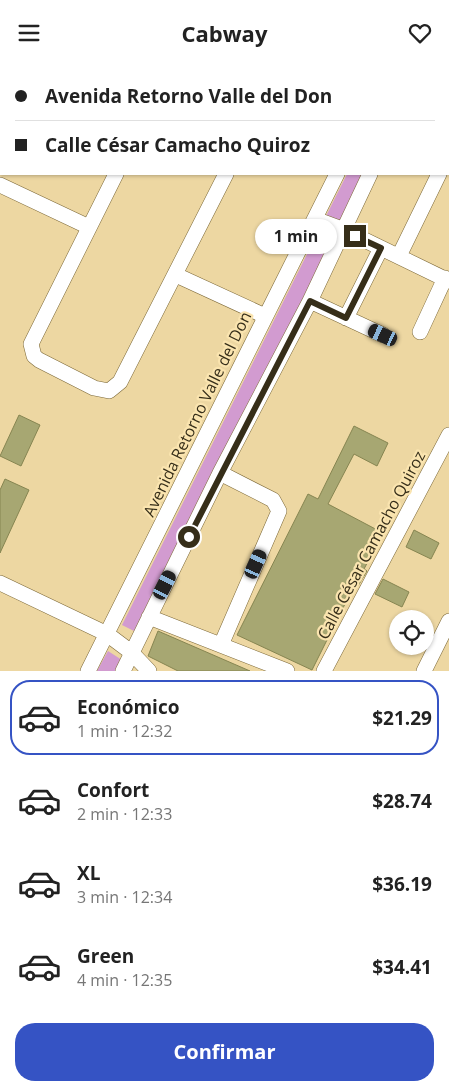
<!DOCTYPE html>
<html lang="es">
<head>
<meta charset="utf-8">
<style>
	:root { --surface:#fff; --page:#f6f6f6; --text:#222; --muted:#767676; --line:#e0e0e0; --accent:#3553c4 }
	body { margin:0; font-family:"Open Sans",sans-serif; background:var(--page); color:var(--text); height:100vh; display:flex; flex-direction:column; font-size:19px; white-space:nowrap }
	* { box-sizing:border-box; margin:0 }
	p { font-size:16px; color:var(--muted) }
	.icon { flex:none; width:28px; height:28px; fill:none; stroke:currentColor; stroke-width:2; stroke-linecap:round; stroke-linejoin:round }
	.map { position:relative; height:606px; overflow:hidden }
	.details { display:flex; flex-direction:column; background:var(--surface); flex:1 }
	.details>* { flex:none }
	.top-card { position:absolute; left:0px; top:0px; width:450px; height:110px; box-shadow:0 1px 4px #0004; display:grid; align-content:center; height:110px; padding:0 15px; background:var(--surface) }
	.buttons { position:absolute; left:389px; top:545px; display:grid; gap:10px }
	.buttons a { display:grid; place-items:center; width:45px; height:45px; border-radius:50%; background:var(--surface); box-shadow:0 1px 4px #0004; font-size:25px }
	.end { position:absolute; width:22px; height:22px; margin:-11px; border:6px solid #362e19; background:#fff; box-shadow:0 0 0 2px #fff }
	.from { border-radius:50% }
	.bubble { position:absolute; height:35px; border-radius:18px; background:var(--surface); box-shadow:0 1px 4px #0004; font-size:16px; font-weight:700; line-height:35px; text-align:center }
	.car { position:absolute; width:15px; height:30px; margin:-15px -8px; border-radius:6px; box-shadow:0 0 4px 1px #0007; background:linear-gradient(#222 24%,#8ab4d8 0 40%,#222 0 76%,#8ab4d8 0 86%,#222 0) }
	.top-card b { display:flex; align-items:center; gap:18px; height:48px; font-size:19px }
	.top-card b+b { border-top:1px solid var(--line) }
	.top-card i { width:12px; height:12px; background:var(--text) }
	ul { padding:9px 0 0; list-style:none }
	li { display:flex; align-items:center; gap:15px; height:75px; margin:0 10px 8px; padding:0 5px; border:2px solid transparent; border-radius:20px }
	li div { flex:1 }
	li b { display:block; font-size:19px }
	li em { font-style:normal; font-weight:700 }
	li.selected { border-color:var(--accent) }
	li>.icon { width:45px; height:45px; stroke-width:1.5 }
	.primary-button { display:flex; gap:10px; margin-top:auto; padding:10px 15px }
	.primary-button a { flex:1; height:58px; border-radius:20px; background:var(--accent); color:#fff; font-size:20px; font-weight:700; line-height:58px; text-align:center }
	header { display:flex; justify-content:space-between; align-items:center; height:65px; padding:0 15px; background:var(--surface); font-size:22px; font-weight:700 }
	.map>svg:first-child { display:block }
	.green { fill:#d29bd0 }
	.building { fill:#a7a772; stroke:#868551 }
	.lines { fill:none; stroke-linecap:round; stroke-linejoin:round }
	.minor-casing { stroke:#7c6837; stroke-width:16 }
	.minor { stroke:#fff; stroke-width:15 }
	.route { stroke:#362e19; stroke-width:6 }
	.labels { text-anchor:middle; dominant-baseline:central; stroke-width:4.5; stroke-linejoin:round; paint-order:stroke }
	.street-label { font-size:16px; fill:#362e19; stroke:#fae4af }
</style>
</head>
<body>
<header><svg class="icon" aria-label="menu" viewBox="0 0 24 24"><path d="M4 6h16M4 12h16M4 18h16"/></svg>Cabway<svg class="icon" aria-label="heart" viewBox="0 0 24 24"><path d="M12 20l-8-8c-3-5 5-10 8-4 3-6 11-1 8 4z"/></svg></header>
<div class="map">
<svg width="449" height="606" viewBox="0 0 449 606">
	<rect width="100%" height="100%" fill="#edd7a2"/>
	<!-- green -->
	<path class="green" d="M347,109H365L136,567L122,560Z
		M108,586L122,595L117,606H97Z"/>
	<!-- building -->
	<path class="building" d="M19,350L40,360L21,401L0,391Z
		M354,361L388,378L377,401L354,389L328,439L383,468L364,504L367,506L358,521L355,519L312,605L237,570L308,429L318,434Z
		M5,414L29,425L0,488V425Z
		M414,465L439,478L431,494L406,482Z
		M383,514L409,527L402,542L375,529Z
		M158,566L250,606H178L148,591Z"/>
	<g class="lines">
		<!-- minor casing -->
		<g class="minor-casing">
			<path id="minor" d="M274,0L277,1
				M56,1V0
				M391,1V0
				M424,1V0
				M0,33H1
				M449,90V89
				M116,109L31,279L34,291L39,295L94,323L109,326L120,317L226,109
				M0,120L89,162
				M315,154L342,164L449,216
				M399,191L439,109
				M176,210L265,251
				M310,236L383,270
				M346,253L381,183
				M420,267L445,213
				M220,408L273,435L279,446L221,580
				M0,518L107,569L131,587L149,606
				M149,552L287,606
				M88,606L337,109
				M123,606L220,408L310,236L370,109
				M324,606L449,370
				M424,606L449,556"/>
		</g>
		<!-- minor -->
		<use href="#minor" class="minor"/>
	</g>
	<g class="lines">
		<!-- route -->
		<path class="route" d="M189,472L310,236L346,253L381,183L355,171"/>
	</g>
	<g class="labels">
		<!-- street labels -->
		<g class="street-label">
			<text transform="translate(197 349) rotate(-64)">Avenida Retorno Valle del Don</text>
			<text transform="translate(371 480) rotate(-62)">Calle César Camacho Quiroz</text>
		</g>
	</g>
</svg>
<div class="buttons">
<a><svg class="icon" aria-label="locate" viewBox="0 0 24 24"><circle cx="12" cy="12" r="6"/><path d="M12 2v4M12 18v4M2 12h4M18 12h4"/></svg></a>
</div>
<i class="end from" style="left:189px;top:472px"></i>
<i class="end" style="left:355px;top:171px"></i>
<div class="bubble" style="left:255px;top:154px;width:82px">1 min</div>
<i class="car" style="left:383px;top:270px;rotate:295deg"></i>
<i class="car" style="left:256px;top:499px;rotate:24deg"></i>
<i class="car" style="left:165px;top:520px;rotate:27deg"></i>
<div class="top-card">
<b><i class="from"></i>Avenida Retorno Valle del Don</b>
<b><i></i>Calle César Camacho Quiroz</b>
</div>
</div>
<section class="details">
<ul>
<li class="selected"><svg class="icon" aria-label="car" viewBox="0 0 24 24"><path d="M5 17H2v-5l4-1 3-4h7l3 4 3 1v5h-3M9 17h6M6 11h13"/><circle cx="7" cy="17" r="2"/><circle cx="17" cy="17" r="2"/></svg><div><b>Económico</b><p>1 min · 12:32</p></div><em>$21.29</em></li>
<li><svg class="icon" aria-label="car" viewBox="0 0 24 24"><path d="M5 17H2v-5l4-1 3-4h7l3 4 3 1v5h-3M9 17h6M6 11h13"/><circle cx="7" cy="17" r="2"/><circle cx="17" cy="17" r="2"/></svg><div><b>Confort</b><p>2 min · 12:33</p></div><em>$28.74</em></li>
<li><svg class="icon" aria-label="car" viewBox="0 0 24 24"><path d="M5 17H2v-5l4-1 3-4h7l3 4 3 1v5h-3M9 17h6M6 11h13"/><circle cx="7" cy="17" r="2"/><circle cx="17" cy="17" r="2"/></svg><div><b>XL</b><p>3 min · 12:34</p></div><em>$36.19</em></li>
<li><svg class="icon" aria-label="car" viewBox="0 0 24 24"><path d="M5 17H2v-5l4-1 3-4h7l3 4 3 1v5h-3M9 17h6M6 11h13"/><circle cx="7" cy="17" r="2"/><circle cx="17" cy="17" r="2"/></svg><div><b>Green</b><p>4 min · 12:35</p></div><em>$34.41</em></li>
</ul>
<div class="primary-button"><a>Confirmar</a></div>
</section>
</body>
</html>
